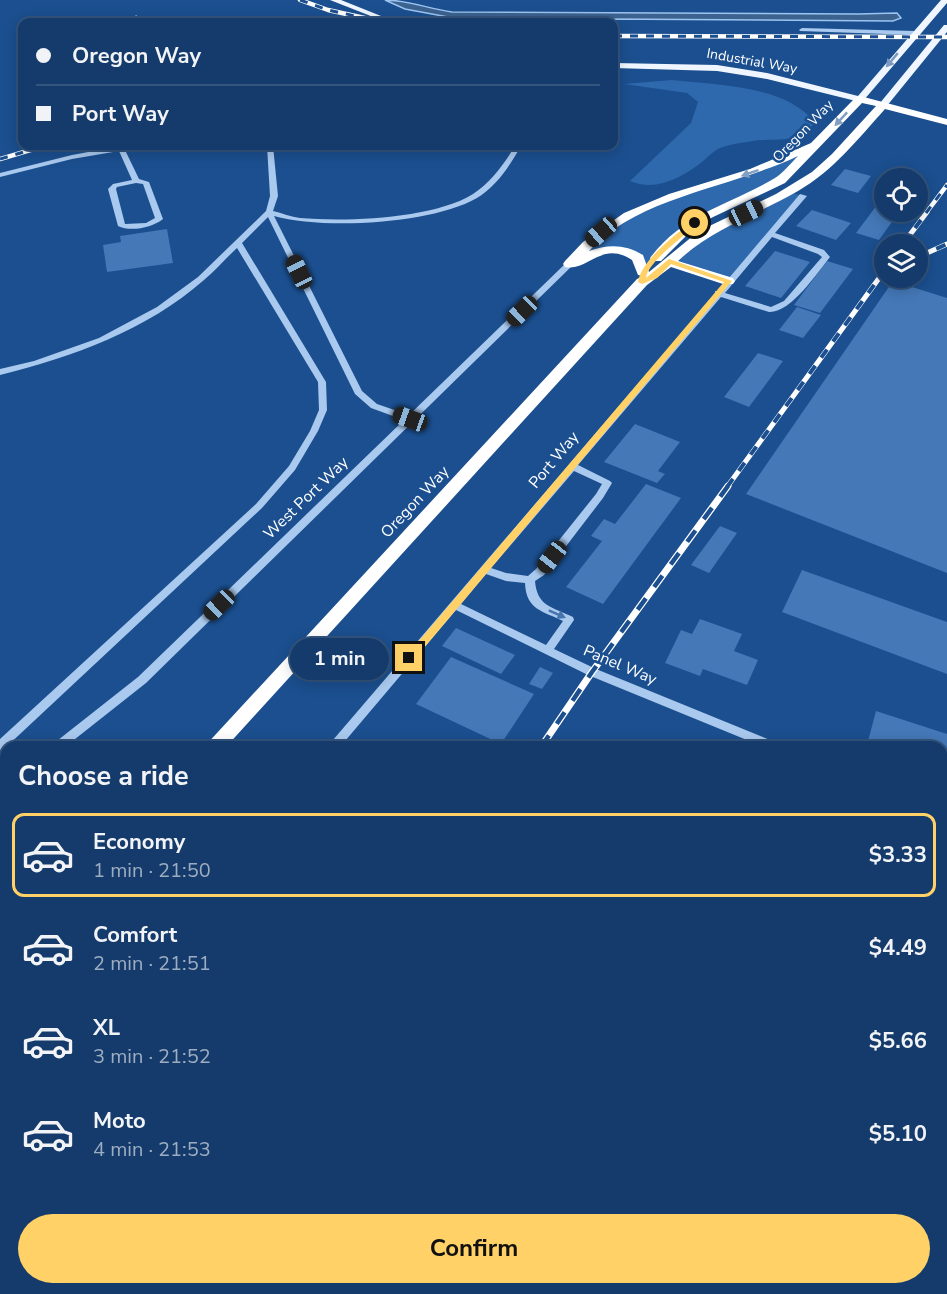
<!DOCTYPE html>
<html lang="en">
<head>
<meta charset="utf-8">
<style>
	:root { --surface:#143b6b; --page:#1d4271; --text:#f1f3f6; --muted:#9dadc1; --line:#33557e; --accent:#ffd166 }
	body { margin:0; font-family:"Nunito Sans",sans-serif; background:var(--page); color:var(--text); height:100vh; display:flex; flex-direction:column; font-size:22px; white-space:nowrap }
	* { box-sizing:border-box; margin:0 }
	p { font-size:20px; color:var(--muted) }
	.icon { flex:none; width:33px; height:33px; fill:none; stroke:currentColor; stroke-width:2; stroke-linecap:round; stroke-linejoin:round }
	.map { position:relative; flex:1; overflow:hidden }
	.side { position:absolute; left:0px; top:741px; width:948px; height:554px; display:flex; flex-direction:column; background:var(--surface); border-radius:18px 18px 0 0; box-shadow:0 3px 15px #0003,0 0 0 2px var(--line) }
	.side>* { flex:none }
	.top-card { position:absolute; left:18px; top:18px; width:600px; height:132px; border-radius:12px; box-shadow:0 3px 15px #0003,0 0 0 2px var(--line); display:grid; align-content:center; height:132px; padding:0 18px; background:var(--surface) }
	.controls { position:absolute; left:874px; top:168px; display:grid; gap:12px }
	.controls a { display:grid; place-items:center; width:54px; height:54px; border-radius:50%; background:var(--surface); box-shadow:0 3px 15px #0003,0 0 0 2px var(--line); font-size:30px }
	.end { position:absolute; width:27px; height:27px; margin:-14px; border:8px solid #ffd166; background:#111; box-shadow:0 0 0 3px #111 }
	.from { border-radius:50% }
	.bubble { position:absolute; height:42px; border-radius:21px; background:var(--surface); box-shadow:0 3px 15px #0003,0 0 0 2px var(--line); font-size:20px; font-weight:700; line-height:42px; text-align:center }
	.car { position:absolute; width:18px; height:36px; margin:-18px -9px; border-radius:8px; box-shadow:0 0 4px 2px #0007; background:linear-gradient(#222 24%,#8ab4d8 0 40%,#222 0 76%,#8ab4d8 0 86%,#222 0) }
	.top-card b { display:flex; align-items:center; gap:21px; height:57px; font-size:22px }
	.top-card b+b { border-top:2px solid var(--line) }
	.top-card i { width:15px; height:15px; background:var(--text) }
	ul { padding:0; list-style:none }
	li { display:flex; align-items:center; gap:18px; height:84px; margin:0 12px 9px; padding:0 6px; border:3px solid transparent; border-radius:12px }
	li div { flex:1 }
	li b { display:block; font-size:22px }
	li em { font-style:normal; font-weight:700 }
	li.active { border-color:var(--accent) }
	li>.icon { width:54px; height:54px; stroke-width:1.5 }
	h2 { padding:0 18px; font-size:27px; line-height:72px }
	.primary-button { display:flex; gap:12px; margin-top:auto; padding:12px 18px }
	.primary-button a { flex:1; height:69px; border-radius:36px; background:var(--accent); color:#111; font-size:24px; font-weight:700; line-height:69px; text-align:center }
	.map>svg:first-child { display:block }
	.green { fill:#2e69ad }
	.water { fill:#3c6290; stroke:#9cc4f0; stroke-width:1.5 }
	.building { fill:#4478b7 }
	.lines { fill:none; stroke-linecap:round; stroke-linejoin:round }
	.minor { fill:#a9c9ee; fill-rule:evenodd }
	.major { fill:#f0f6ff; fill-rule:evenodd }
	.highway { fill:#fff; fill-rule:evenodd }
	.rail-far3-casing { stroke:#fff; stroke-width:4.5 }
	.rail-far2-casing { stroke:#fff; stroke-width:5 }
	.rail-far1-casing { stroke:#fff; stroke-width:7 }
	.rail-casing { stroke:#fff; stroke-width:8 }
	.rail-far3 { stroke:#1b4f8f; stroke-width:3; stroke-dasharray:8; stroke-linecap:butt }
	.rail-far2 { stroke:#1b4f8f; stroke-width:4; stroke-dasharray:10; stroke-linecap:butt }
	.rail-far1 { stroke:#1b4f8f; stroke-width:4.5; stroke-dasharray:14; stroke-linecap:butt }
	.rail { stroke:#1b4f8f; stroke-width:6; stroke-dasharray:17; stroke-linecap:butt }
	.oneway { fill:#7b9ac1 }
	.oneway2 { fill:#829ec1 }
	.oneway3 { fill:#4674ac }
	.route { fill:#ffd166 }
	.labels { text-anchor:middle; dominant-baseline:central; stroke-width:5; stroke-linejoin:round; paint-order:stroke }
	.far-street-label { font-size:14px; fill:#fff; stroke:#1b4f8f }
	.street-label { font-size:16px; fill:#fff; stroke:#1b4f8f }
</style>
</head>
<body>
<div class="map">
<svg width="947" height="1294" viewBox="0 0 947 1294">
	<rect width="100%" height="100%" fill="#1b4f8f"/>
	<!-- green -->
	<path class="green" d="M672,80C716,85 787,85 815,123C793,147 774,136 747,142C738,143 728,145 720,148C713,151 707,158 702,162C681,178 656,192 630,181L691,123L698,102L687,93L624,84Z
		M822,139L794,168L683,232L643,272L626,251L589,254L582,249L629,214L733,178Z
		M789,192L803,196L728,281L669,262L687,245Z"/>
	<!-- water -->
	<path class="water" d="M385,0C408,0 429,9 452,12L858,14L897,13L901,18L893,21L604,19L475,22L405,9Z"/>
	<!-- building -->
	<path class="building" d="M845,169L871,176L858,193L831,185Z
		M880,201L885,203V212H899L879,240L856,233Z
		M812,210L851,223L836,240L796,226Z
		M167,229L173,263L107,272L103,245L121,242L120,236Z
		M775,251L810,262L781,298L745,286Z
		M827,261L853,269L820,313L794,305Z
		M893,281L947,298V573L746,494Z
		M797,307L821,315L803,338L779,330Z
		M758,353L783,361L749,407L724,397Z
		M635,424L680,442L658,471L665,474L657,483L604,462Z
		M646,484L681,498L603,604L566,587L602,541L591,536L604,519L615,524Z
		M720,526L737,533L709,573L691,565Z
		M802,570L947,622V674L782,612Z
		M700,619L742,634L734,651L758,660L747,685L703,669L700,676L665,663L681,630L692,634Z
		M456,628L515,655L501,674L442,646Z
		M451,657L534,694L501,744L416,704Z
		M540,667L553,673L542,689L529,684Z
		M876,711L947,734V772L942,770V747L867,745Z
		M357,1288H397V1294H357Z"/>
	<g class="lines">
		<!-- minor -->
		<path class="minor" d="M802,28L915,31L918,33L915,35L800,31L799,30Z
			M121,146H138L125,150L139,179L149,182L163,219C152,228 130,232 118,226L108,189L113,184L132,180L119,151L72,159L0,177V173L72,155ZM136,183L143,184L155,218L146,223L125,224L116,189L117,187Z
			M267,146H273L278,196L273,211C282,213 291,217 300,218C346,222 433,219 473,194C491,182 504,164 515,146H521C510,165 497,186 477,198C432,224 324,230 274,216L362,391L377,404L409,415L567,262L574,264L146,683L65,747H51L53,744L138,677L404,420L371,408L355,394L268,217L242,243L326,382L327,410L318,431L295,470L262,508L4,749L0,751V739L256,504L289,466L310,431L319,410L318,382L237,248C226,258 216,270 204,280C147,330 73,357 0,375V369L34,361L99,338L157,307L198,277L266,211L270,196Z
			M800,194L807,196L775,233L824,250L830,257C817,273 791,313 769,312L721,297L578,465L610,481L612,483L603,498L544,575L535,581C537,607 553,607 573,617L574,620L554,649L596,669L780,744L782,747H764L588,675L456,610L340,747H327L715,294V291H718ZM772,237L818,254L822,257L784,301L771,307L725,293ZM574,471L602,484L596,494L536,569L528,576L506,573L491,568ZM486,574L506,581L525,583C526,610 543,611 563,621L546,645L461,604Z
			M6,783V796L0,799V786Z
			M942,810L947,812V822L942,820Z
			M6,1117V1135L0,1138V1120Z
			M317,1288H333L334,1294H318Z"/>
		<!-- major -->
		<path class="major" d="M330,0H341L396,22H386Z
			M941,0H947V3L863,101L860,102L767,79L717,71L614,68V63L717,65L767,73L858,96Z
			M944,25H947V32L886,107H880V103Z"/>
		<!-- highway -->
		<path class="highway" d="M860,96L947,119V125L885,109C858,139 833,171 798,191C757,215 713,228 678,261L733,278L735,281L733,284H723L671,267L647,285L226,747H204L637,279L643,276L638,275L632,260C601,240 588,272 565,267L563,264L565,261L583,242L624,213L669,194L750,169L811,143L856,97ZM862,103L876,106L832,154L812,172L776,194L699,231L649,272L643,255C625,244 608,244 589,251C636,197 734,187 798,156C791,163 783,173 775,178C729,205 684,213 650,258L651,261H661L687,235L711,218L785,183Z
			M6,961V986L0,989V964Z"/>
		<!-- rail-far3 casing -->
		<g class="rail-far3-casing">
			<path id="rail-far3" d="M300,0L328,10L383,22
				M136,18L139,22
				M614,36L947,37
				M0,159L44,146
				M926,213L947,185"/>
		</g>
		<!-- rail-far2 casing -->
		<g class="rail-far2-casing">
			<path id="rail-far2" d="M903,244L927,212
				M918,257L947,244
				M727,487L885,270"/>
		</g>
		<!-- rail-far1 casing -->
		<g class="rail-far1-casing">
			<path id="rail-far1" d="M541,747L592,672L728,486"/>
		</g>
		<!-- rail casing -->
		<g class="rail-casing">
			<path id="rail" d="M104,1294L108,1288
				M254,1294L255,1288"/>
		</g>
		<!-- rail-far3 -->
		<use href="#rail-far3" class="rail-far3"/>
		<!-- rail-far2 -->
		<use href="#rail-far2" class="rail-far2"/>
		<!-- rail-far1 -->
		<use href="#rail-far1" class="rail-far1"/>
		<!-- rail -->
		<use href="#rail" class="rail"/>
	</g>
	<!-- one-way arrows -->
	<defs><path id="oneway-solid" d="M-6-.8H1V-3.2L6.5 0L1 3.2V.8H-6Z" transform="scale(1.5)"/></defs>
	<use class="oneway" href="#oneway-solid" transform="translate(892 60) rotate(130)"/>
	<g class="oneway2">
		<use href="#oneway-solid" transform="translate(841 119) rotate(133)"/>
		<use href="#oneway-solid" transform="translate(750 173) rotate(161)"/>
	</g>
	<use class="oneway3" href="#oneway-solid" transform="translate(557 614) rotate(24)"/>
	<!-- route -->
	<path class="route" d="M693,222L698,223C686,235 648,261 646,278L669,259L732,281L413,661H406V656L724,282L671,264L657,278L642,284L638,282C641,261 675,234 693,222Z"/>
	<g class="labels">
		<!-- far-street labels -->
		<g class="far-street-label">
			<text transform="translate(752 61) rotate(10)">Industrial Way</text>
			<text transform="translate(803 131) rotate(-46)">Oregon Way</text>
		</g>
		<!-- street labels -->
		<g class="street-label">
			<text transform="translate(554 460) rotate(-50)">Port Way</text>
			<text transform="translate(306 498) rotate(-44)">West Port Way</text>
			<text transform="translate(415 502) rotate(-47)">Oregon Way</text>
			<text transform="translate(620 665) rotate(23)">Panel Way</text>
		</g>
	</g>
</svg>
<div class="controls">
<a><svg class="icon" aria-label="locate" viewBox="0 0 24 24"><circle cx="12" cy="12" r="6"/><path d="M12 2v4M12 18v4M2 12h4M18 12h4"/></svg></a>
<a><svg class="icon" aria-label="layers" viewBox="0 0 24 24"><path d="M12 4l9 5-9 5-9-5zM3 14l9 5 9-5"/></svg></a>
</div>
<i class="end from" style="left:695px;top:223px"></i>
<i class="end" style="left:409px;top:658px"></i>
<div class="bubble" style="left:290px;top:638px;width:99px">1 min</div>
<i class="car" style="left:746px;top:213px;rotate:65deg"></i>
<i class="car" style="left:601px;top:232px;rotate:229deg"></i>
<i class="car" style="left:299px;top:272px;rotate:334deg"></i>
<i class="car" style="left:522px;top:311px;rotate:226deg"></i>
<i class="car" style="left:410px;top:419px;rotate:290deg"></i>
<i class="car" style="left:552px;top:557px;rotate:218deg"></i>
<i class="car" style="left:219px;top:605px;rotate:226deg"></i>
<div class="top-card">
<b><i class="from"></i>Oregon Way</b>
<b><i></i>Port Way</b>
</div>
<section class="side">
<h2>Choose a ride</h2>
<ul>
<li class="active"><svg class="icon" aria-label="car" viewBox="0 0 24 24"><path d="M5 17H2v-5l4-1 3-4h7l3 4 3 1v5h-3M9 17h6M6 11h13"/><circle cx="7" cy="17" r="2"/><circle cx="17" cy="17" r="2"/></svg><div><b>Economy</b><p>1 min · 21:50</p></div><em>$3.33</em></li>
<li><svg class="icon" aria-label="car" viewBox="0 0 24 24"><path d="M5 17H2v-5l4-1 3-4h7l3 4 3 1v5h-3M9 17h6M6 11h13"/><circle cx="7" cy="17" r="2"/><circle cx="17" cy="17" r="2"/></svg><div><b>Comfort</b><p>2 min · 21:51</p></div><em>$4.49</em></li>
<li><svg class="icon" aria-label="car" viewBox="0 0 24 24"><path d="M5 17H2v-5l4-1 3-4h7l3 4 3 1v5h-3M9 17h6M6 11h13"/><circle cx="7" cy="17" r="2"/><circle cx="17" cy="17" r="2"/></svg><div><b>XL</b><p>3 min · 21:52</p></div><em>$5.66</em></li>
<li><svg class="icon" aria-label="car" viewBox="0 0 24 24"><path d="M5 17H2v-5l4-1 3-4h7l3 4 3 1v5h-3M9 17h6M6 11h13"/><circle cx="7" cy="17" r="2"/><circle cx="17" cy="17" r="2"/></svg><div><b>Moto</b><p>4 min · 21:53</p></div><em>$5.10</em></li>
</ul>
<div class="primary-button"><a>Confirm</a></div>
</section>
</div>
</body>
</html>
